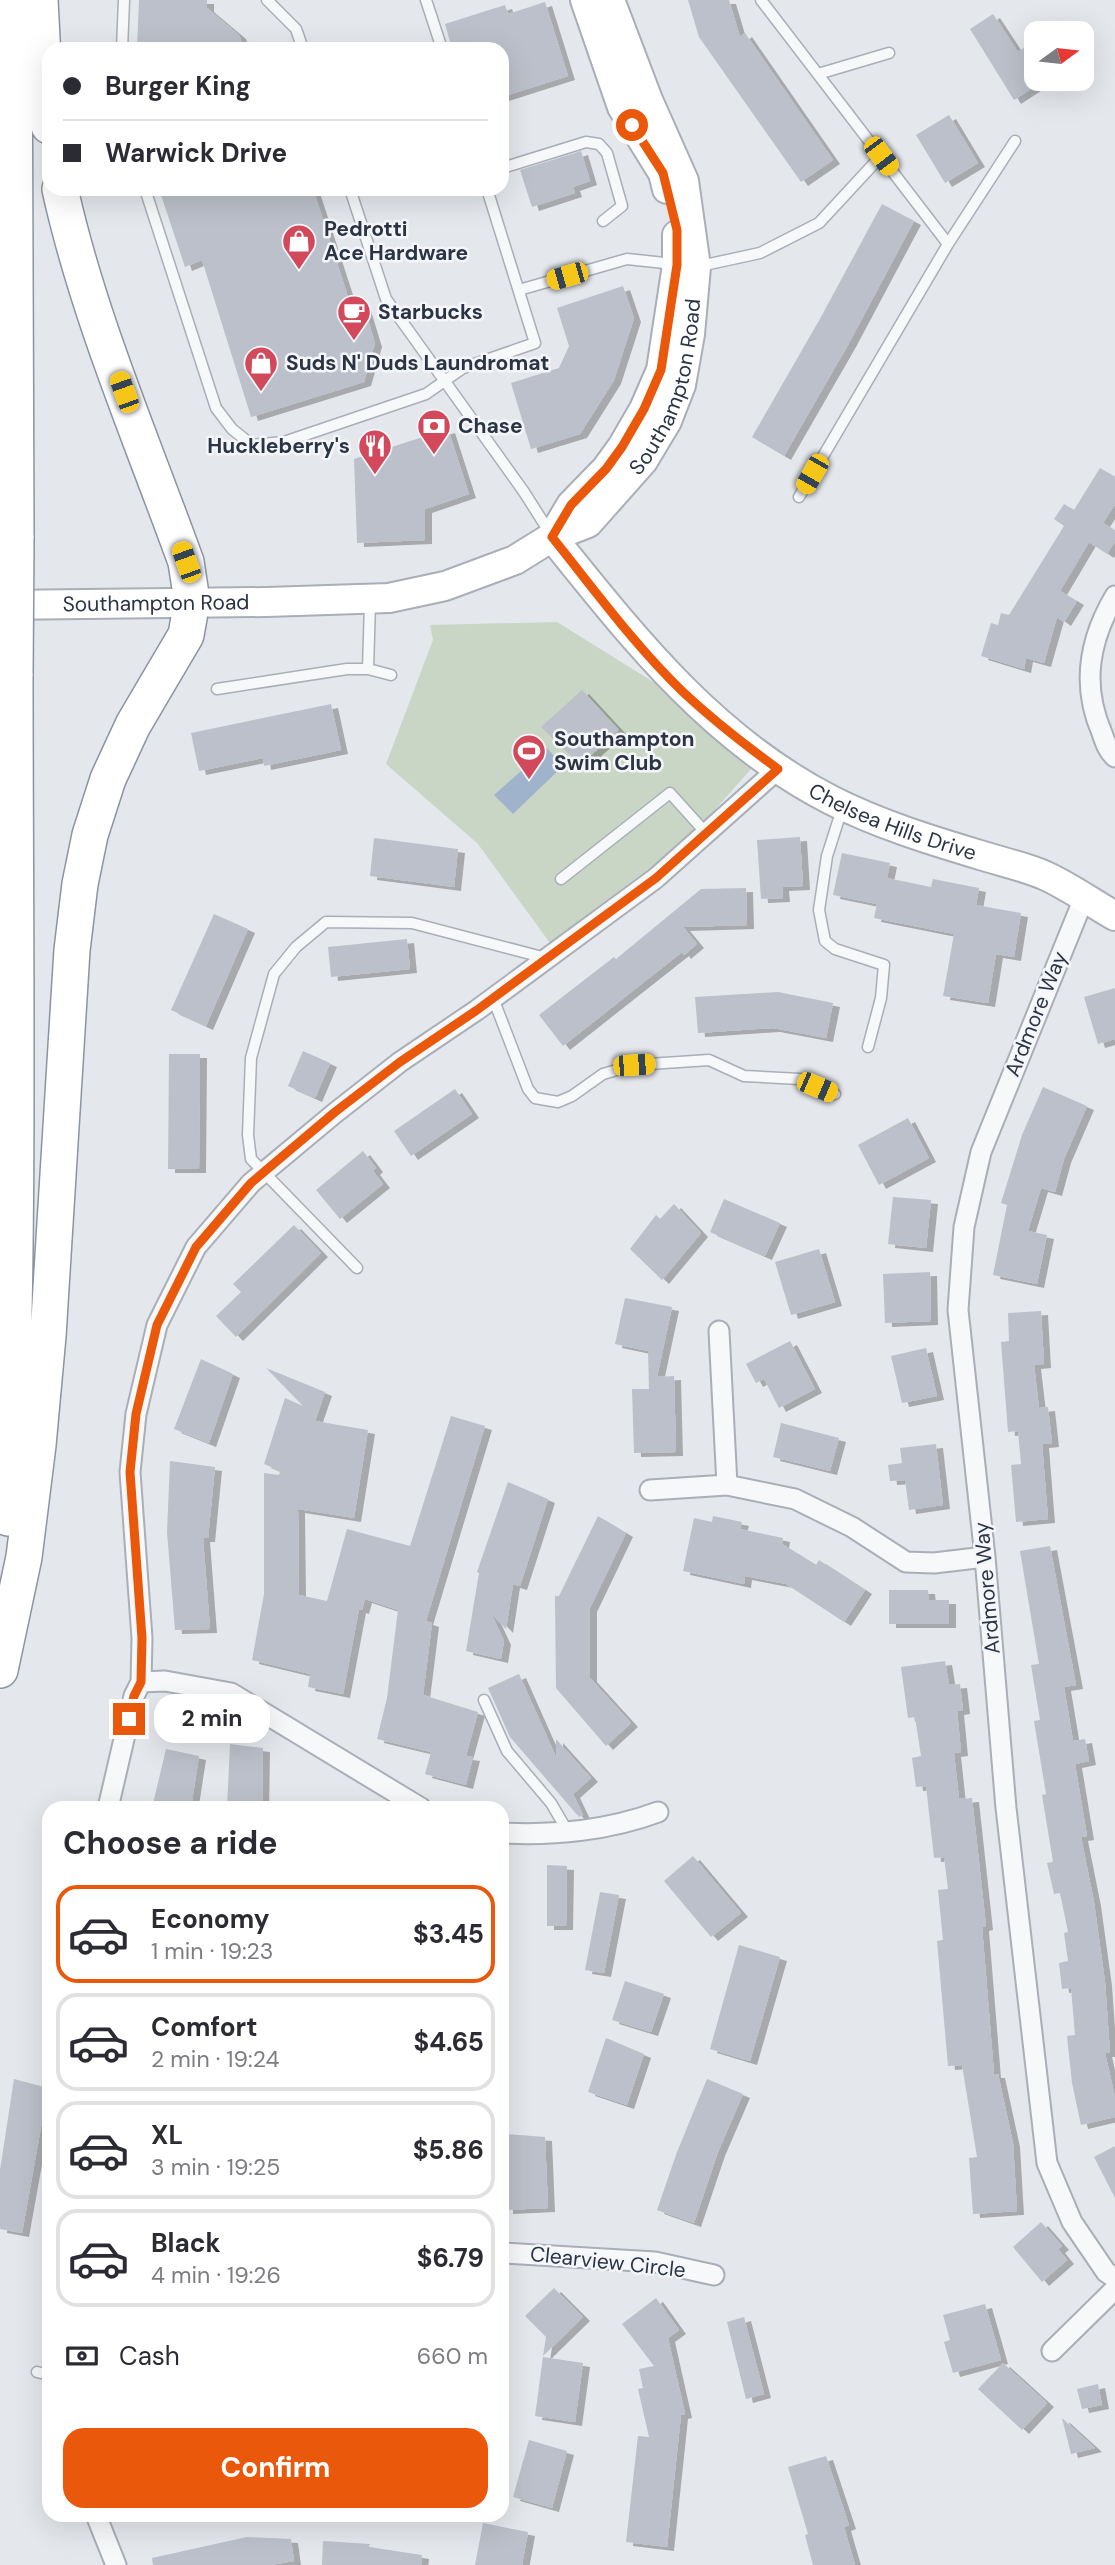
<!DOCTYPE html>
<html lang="en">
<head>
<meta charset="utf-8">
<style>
	:root { --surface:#fff; --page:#f7f7f7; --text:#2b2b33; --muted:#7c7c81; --line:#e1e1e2; --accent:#ea580c }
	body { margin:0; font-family:"DM Sans",sans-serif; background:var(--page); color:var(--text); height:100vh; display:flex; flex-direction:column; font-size:26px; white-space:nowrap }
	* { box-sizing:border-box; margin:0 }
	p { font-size:23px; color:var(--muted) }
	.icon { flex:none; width:38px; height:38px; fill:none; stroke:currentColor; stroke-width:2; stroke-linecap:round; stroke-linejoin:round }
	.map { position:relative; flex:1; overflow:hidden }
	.details { position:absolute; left:42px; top:1801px; width:467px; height:721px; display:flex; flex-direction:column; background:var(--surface); border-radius:21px; box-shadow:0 7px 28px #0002 }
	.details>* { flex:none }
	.guide { position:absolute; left:42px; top:42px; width:467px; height:154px; border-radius:21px; box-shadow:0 7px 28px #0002; display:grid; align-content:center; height:154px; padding:0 21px; background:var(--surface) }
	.needle { width:46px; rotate:75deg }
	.buttons { position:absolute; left:1024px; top:21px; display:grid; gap:14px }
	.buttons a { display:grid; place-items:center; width:70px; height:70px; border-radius:14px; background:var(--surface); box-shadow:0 7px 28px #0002; font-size:35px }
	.end { position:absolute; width:32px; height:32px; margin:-16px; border:9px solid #ea580c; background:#fff; box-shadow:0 0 0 4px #fff }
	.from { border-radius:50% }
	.bubble { position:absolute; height:49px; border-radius:21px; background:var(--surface); box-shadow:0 7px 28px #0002; font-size:23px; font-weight:700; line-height:49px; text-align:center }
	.car { position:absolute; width:21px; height:42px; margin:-21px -10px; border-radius:9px; box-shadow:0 0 5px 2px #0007; background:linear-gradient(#f5c518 24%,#345 0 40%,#f5c518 0 76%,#345 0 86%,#f5c518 0) }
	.guide b { display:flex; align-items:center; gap:24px; height:66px; font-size:26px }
	.guide b+b { border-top:2px solid var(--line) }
	.guide i { width:18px; height:18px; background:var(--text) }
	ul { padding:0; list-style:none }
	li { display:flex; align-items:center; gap:21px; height:98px; margin:0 14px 10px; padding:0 7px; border:4px solid var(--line); border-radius:21px }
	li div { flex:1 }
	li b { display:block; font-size:26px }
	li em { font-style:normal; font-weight:700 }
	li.active { border-color:var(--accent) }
	li>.icon { width:63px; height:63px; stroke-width:1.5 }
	h2 { padding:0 21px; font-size:32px; line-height:84px }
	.pay { display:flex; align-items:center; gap:18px; height:77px; padding:0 21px; font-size:26px }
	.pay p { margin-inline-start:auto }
	.button { display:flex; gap:14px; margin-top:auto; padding:14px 21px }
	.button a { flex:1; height:80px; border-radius:21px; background:var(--accent); color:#fff; font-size:28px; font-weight:700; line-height:80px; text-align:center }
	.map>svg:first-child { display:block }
	.green { fill:#c9d6c5 }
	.water { fill:#9fb4cc }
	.building { fill:#bbc0ca; filter:url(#shadow) }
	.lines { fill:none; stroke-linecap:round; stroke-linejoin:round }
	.lane-casing { stroke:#a9aeb7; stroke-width:13 }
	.street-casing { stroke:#a9aeb7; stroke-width:23 }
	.secondary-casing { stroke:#a9aeb7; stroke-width:32 }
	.highway-casing { stroke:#8b94a3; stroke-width:38 }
	.lane { stroke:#f7f8fa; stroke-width:10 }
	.street { stroke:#f7f8fa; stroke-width:19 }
	.secondary { stroke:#fff; stroke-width:28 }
	.highway { stroke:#fff; stroke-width:35 }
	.highway-bridge-casing { stroke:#8b94a3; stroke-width:38; stroke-linecap:butt }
	.highway-bridge { stroke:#fff; stroke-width:35 }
	.route { stroke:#ea580c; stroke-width:9 }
	.labels { text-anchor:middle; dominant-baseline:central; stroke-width:5; stroke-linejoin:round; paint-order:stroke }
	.poi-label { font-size:21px; font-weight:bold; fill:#2b3445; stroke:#f4f6f9; text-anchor:start }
	.street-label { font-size:21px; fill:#2b3445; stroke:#f4f6f9 }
</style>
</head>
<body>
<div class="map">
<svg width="1115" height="2565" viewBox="0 0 1115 2565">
	<defs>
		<filter id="shadow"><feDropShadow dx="7" dy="4" stdDeviation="0" flood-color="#0004"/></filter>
	</defs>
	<rect width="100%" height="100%" fill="#e4e7ec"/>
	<!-- green -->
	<path class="green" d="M557,622L655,683L751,769L691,837L550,943L478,844L386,764L433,640L430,625Z"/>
	<!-- water -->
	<path class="water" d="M547,748L563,766L513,814L494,795Z"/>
	<!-- building -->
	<path class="building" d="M139,0H207V8L239,35L244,49H137Z
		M688,0H729L740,37L745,33L833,160L801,182L699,37Z
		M545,2L568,76L502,97V49H452L445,24L505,5L508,14Z
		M993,14L1018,52L1028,45L1036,57V79L1040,83L1014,100L970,29Z
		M949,115L978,163L945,183L916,135Z
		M581,151L590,181L573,187L575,193L532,207L520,170Z
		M169,189H313L349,300L364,307L375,343L364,382L251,417L202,260L185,267L160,192Z
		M882,204L914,221L849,343L784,456L752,437L821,317Z
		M623,286L634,318L614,380L580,434L531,449L511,383L559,368L569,346L557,308Z
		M448,429L469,494L425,509V540L357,543L354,459Z
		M1100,468L1115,477V504L1103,523L1115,531V541L1107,554L1089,542L1060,591L1077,601L1064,622L1057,617L1044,663L1026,658L1024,669L981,656L991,623L998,625L1001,613L1009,615L1064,526L1054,519L1064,504L1074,510Z
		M582,690L619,730L580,765L541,727Z
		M331,704L341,750L264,766L263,758L199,771L191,733Z
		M800,837L803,886L782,887L783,898L761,899L757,840Z
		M374,838L458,849L454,887L370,876Z
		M842,853L890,863L887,878L931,887L933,879L979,888L976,905L1021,913L1014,957L996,954L988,1003L943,996L954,934L874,918L877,904L833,895Z
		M746,888L747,925L683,927L697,944L684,955L682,952L563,1046L539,1015L614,957L616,959L701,889Z
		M214,914L248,929L206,1026L171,1010Z
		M407,939L410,969L331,977L328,947Z
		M1115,988V1039L1098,1044L1084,997Z
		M778,992L833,1003L826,1038L773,1028L698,1033L695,997Z
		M303,1051L330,1063L315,1098L288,1086Z
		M169,1054H200L199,1169H168Z
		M1043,1087L1087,1106L1064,1159L1055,1192L1041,1188L1028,1231L1047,1235L1037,1284L993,1275L1007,1205L1001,1203L1022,1135Z
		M455,1089L472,1114L411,1156L394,1131Z
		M908,1118L929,1158L879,1185L858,1145Z
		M363,1151L376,1168L373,1171L383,1184L340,1219L316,1190Z
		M893,1197L931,1200L926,1248L888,1244Z
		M724,1199L780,1223L765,1256L710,1232Z
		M674,1204L701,1233L662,1280L630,1249L656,1215L660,1219Z
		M294,1225L321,1253L236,1337L216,1316L241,1292L233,1284Z
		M819,1249L835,1302L791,1315L775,1262Z
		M930,1272L931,1321L885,1323L883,1274Z
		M625,1298L672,1307L657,1377L674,1376L676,1452L634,1453L632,1389H649L648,1351L615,1344Z
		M1041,1311L1044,1364L1034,1365L1039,1408L1048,1407L1052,1443L1042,1444L1048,1519L1016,1522L1011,1465L1021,1464L1018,1431L1008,1432L1001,1342L1009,1341L1008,1313Z
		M790,1341L815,1389L779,1408L764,1379L756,1383L746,1364Z
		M926,1348L937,1396L902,1403L891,1356Z
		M201,1359L233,1374L209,1443L174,1429Z
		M266,1368L325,1392L315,1421L368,1430L354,1518L298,1509L299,1595L327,1601L347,1529L410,1546L451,1416L485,1426L426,1621L432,1623L423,1695L478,1712L466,1756L473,1757L466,1785L425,1774L431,1752L377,1739L387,1698L398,1610L365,1599L362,1610L359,1609L343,1694L308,1687L310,1674L252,1660L264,1594V1473L279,1475L280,1471L264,1464L285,1398L303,1406Z
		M781,1423L839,1438L830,1471L773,1457Z
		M936,1444L943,1505L909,1510L905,1480L890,1481L888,1465L902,1463L900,1448Z
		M170,1461L215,1467L208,1538H203L210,1629L175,1630L167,1532Z
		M508,1482L548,1499L520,1586L513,1584L506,1629L491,1613L504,1641L501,1659L466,1651L479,1573L477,1572Z
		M598,1516L626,1533L590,1608V1678L631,1723L606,1746L556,1688L555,1596H559Z
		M713,1516L742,1522L740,1529L783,1538L782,1544L816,1565L819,1560L865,1590L844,1622L786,1584L745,1576L744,1584L683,1571L694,1518L712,1522Z
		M1050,1546L1076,1685L1064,1687L1073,1741L1085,1739L1089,1761L1075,1764L1087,1836L1081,1837L1094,1902L1105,1982L1110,2053H1105L1115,2097V2117L1081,2125L1072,2083L1067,2036L1075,2035L1071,1988L1062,1989L1059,1963L1068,1961L1064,1933L1068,1932L1060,1893L1054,1894L1047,1863L1053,1862L1042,1795L1046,1794L1034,1721L1040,1720L1031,1665L1039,1664L1020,1551Z
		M889,1590H928L929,1600H949V1624H889Z
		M945,1661L949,1685L960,1684L963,1710L957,1711L961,1752L954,1753L959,1799L972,1798L986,1926L982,1927L994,2074H998L1013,2143L1017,2211L973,2214L969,2158L977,2157L962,2065L948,2066L937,1941L943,1940L938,1890L948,1889L944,1857L934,1858L926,1786L916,1787L912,1758L921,1756L915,1717L908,1718L901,1667Z
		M519,1674L556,1757V1739L591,1778L573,1794L583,1815L579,1817L510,1737L488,1688Z
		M230,1744L263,1748L262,1808H227Z
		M166,1749L199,1756L191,1808H152Z
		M693,1856L741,1913L711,1937L664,1881Z
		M547,1865L567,1866L566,1926H547Z
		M600,1892L619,1895L604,1973L585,1970Z
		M739,1945L780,1957L750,2061L710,2049Z
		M625,1981L664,1994L651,2032L612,2020Z
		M606,2038L644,2054L627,2105L588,2092Z
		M14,2079L48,2088L22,2233L0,2229V2170Z
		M707,2079L743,2094L718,2152L694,2223L657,2210L677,2152Z
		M506,2134L545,2137L548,2208L506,2210Z
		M1115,2146V2198L1094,2157Z
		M1041,2222L1062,2246L1058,2249L1067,2260L1042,2282L1013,2247Z
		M554,2288L583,2317L543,2356L546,2337L525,2316Z
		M656,2298L679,2330L668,2338L685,2414L681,2415L667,2547L626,2542L638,2436L649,2437L638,2389L643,2388L639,2369L654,2366L622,2324Z
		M985,2304L1001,2360L953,2373L944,2342L950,2340L943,2315Z
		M744,2317L764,2394L746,2399L727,2322Z
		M543,2357L583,2363L575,2422L535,2416Z
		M1003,2363L1047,2403L1022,2430L978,2389Z
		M1098,2384L1102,2405L1082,2409L1077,2389Z
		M1062,2418L1095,2448L1071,2454Z
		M529,2440L567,2451L552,2508L513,2497Z
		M826,2456L849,2525L844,2527L855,2565H813L805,2535L808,2534L788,2467Z
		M483,2523L528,2532L522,2565H475Z
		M247,2537L291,2539L294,2561L270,2565H153L152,2558Z
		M323,2541L370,2544L369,2547L422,2555L421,2565H322Z"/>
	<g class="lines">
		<!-- lane casing -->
		<g class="lane-casing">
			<path id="lane" d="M267,0L296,29L303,49
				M426,0L442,49
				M761,0L948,244L799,497
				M122,49L124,0
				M818,74L889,53
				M502,168L586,142L599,144L607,153L622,206L603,221
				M145,189L216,408L232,429L252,445L284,442L426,394L463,368L535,343L487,189
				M350,189L386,299L524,492L550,533
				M948,244L1015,141
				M700,266L760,253L819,223L881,156
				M519,290L627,259L674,264
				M368,669L391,675
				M217,689L347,669H368L370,603
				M842,809L827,856L819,910L825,941L835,949L884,965L881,998L868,1047
				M561,879L670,793L706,833
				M493,998L528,1089L535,1098L558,1102L572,1096L603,1074L634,1065L709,1060L744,1076L800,1079L835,1094
				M357,1268L251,1159L248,1135L251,1058L274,974L296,947L326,922L412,923L546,958
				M484,1700L507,1751L551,1803L568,1832
				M37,2372L49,2375"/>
		</g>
		<!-- street casing -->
		<g class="street-casing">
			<path id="street" d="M1115,596C1089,640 1081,685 1102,733C1105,742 1108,751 1115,757
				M1084,898L981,1152L964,1227L958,1310L985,1557L1006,1808L1047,2163L1072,2222L1106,2272L1115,2278
				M719,1331L727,1485
				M650,1490L727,1485L795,1499L852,1527L906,1562L934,1563L985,1557
				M141,1682L165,1681L231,1693L421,1808
				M108,1808L134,1696L141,1682L142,1638L130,1472L136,1414L157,1325L196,1247L251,1183L335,1113L400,1062L477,1010L656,878L778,769
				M502,1833C554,1836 610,1830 658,1812
				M502,2253L655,2262L714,2275
				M1052,2351L1115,2289
				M96,2515L116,2565"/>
		</g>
		<!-- secondary casing -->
		<g class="secondary-casing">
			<g id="secondary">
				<path d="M585,0L622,107L663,173L667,189"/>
				<path id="s1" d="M552,537C634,639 712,739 831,800C878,824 930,840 980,855C1002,862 1026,867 1046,876C1070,887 1092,903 1115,916"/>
				<path d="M552,537L571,505L606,469L622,447L644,409L661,370L677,265V235"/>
				<path id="s2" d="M0,605L267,602L389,598L445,586L515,560L552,537L588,523L643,461L667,421L681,385L690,334L696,267L684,181L648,100L610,0"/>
			</g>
		</g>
		<!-- highway casing -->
		<g class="highway-casing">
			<path id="highway" d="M14,0L16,538
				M40,0L45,96L49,126
				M8,1518C20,1237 15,955 15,673
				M0,1670L24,1557L38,1445L48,1336L72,950L80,884L90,835L108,779L133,725L186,635L192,601L186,562C142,440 88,316 60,189"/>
		</g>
		<!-- lane -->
		<use href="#lane" class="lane"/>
		<!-- street -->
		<use href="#street" class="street"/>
		<!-- secondary -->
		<use href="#secondary" class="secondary"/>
		<!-- highway -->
		<use href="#highway" class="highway"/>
		<!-- highway-bridge casing -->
		<g class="highway-bridge-casing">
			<path id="highway-bridge" d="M15,673L16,538"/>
		</g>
		<!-- highway-bridge -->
		<use href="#highway-bridge" class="highway-bridge"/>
	</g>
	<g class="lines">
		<!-- route -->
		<path class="route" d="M129,1719L134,1696L141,1682L142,1638L130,1472L136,1414L157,1325L196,1247L251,1183L335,1112L400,1062L477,1010L656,878L778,769C745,745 713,720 683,692C636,647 593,588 552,537L571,505L606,469L622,447L644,409L661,370L677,265V230L663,173L632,125"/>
	</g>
	<!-- icons -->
	<defs>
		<g id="shop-pin" transform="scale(1.75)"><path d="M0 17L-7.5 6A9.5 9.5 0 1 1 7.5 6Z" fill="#d1495b" stroke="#f4f6f9"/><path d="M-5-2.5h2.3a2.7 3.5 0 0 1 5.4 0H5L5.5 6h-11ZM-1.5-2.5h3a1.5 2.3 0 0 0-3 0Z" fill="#fff"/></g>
		<g id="cafe-pin" transform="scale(1.75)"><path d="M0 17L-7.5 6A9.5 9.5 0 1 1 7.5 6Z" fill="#d1495b" stroke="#f4f6f9"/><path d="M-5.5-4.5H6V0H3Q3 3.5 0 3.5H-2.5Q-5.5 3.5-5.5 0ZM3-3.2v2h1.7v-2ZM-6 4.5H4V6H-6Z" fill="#fff"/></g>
		<g id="bank-pin" transform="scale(1.75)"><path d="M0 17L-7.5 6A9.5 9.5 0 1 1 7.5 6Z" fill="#d1495b" stroke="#f4f6f9"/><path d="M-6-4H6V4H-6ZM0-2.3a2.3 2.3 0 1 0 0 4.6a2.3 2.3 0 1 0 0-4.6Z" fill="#fff"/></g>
		<g id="restaurant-pin" transform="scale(1.75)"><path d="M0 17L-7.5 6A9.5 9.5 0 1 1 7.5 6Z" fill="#d1495b" stroke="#f4f6f9"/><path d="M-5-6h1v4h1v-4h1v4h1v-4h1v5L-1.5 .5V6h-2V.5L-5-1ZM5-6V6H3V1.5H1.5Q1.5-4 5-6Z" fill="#fff"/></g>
		<g id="stadium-pin" transform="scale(1.75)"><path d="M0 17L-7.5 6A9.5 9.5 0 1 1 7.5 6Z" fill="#d1495b" stroke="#f4f6f9"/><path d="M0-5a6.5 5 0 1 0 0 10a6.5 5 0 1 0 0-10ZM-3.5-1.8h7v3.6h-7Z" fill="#fff"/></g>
	</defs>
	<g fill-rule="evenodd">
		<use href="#shop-pin" x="299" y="241"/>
		<use href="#cafe-pin" x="354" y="312"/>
		<use href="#shop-pin" x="261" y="363"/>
		<use href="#bank-pin" x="434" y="426"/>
		<use href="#restaurant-pin" x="375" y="446"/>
		<use href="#stadium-pin" x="529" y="751"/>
	</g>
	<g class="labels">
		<!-- poi labels -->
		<g class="poi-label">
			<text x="324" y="229">Pedrotti<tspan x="324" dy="24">Ace Hardware</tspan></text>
			<text x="378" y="312">Starbucks</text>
			<text x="286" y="363">Suds N' Duds Laundromat</text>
			<text x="458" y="426">Chase</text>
			<text x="350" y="446" text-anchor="end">Huckleberry's</text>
			<text x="554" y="739">Southampton<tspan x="554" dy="24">Swim Club</tspan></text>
		</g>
		<!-- street labels -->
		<g class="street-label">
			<text stroke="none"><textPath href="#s2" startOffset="765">Southampton Road</textPath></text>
			<text stroke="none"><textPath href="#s2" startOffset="156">Southampton Road</textPath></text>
			<text stroke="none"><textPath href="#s1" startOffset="452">Chelsea Hills Drive</textPath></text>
			<text transform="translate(1036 1014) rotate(-68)">Ardmore Way</text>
			<text transform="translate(987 1588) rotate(-95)">Ardmore Way</text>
			<text transform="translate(608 2262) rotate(6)">Clearview Circle</text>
		</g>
	</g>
</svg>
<div class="buttons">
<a><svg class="needle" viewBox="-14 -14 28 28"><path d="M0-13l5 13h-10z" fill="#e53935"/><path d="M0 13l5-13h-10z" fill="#7c7c81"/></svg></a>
</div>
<i class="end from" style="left:632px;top:125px"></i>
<i class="end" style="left:129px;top:1719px"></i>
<div class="bubble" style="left:154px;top:1694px;width:116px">2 min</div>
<i class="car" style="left:881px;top:156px;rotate:143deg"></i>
<i class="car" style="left:567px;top:276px;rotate:254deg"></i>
<i class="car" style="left:124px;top:392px;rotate:340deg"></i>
<i class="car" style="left:812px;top:474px;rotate:210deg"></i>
<i class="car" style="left:186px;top:562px;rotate:340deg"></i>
<i class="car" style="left:634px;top:1065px;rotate:86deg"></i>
<i class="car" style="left:817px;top:1087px;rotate:113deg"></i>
<div class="guide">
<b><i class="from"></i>Burger King</b>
<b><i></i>Warwick Drive</b>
</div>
<section class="details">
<h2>Choose a ride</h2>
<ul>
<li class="active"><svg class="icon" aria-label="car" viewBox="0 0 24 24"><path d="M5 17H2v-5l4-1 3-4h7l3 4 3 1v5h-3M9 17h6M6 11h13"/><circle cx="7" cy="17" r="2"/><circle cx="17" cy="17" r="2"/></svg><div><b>Economy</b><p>1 min · 19:23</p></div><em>$3.45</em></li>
<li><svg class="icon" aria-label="car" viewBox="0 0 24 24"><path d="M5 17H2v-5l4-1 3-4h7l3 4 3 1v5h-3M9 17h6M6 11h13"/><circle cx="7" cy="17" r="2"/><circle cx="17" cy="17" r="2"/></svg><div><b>Comfort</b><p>2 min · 19:24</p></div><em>$4.65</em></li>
<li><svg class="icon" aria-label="car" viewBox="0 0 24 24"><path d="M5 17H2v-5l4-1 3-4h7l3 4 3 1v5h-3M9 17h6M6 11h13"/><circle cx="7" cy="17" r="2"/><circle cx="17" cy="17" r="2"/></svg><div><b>XL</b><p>3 min · 19:25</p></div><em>$5.86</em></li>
<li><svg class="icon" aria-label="car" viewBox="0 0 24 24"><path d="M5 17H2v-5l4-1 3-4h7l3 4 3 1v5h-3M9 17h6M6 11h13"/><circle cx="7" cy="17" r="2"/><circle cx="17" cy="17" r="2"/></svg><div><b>Black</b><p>4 min · 19:26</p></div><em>$6.79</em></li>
</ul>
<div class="pay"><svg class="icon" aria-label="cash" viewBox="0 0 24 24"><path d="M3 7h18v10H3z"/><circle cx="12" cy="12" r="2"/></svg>Cash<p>660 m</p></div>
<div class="button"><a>Confirm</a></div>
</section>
</div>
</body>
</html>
